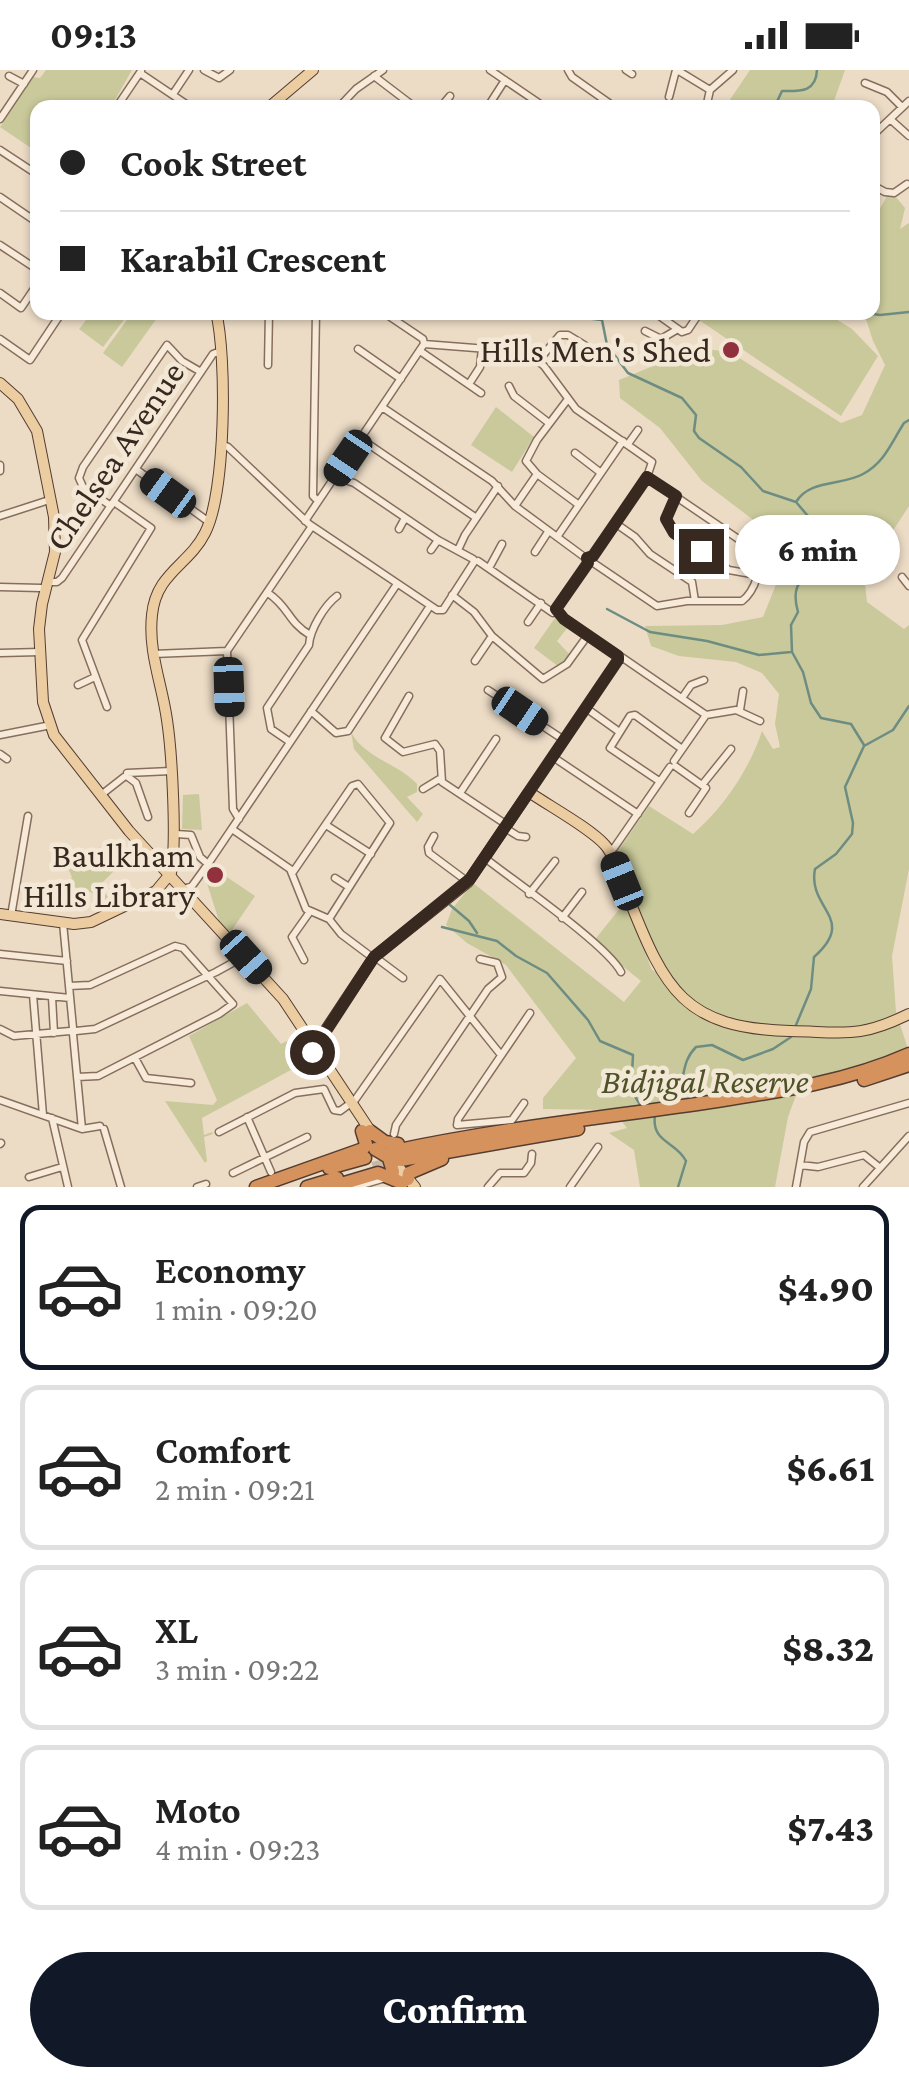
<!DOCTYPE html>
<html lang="en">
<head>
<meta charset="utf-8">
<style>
	:root { --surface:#fff; --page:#f6f6f6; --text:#222; --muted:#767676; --line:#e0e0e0; --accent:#111827 }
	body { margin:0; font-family:"Crimson Pro",serif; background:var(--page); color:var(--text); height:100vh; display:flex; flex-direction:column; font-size:38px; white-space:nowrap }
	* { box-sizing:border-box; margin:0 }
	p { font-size:32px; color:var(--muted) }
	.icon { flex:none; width:55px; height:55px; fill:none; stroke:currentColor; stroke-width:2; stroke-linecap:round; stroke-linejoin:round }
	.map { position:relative; height:1117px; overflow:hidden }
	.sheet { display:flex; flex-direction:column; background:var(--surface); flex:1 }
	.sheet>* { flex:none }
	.banner { position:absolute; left:30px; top:30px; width:850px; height:220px; border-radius:20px; box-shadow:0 2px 8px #0004; display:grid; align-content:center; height:220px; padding:0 30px; background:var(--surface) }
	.end { position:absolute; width:45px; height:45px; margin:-22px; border:12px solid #372820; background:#fff; box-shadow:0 0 0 5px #fff }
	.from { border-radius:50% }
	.bubble { position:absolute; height:70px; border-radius:35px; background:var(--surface); box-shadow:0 2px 8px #0004; font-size:32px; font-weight:800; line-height:70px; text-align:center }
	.car { position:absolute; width:30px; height:60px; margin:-30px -15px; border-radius:12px; box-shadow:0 0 8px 2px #0007; background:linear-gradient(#222 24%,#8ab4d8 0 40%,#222 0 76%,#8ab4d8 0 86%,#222 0) }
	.banner b { display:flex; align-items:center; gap:35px; height:95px; font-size:38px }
	.banner b+b { border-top:2px solid var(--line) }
	.banner i { width:25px; height:25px; background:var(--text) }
	ul { padding:18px 0 0; list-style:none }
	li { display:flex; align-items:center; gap:30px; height:165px; margin:0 20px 15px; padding:0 10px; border:5px solid var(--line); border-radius:20px }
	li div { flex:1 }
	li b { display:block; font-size:38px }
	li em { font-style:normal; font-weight:800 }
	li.current { border-color:var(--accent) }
	li>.icon { width:90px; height:90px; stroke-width:1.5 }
	.primary-button { display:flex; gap:20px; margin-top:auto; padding:20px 30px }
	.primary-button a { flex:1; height:115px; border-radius:60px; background:var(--accent); color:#fff; font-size:40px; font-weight:800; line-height:115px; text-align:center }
	.status { display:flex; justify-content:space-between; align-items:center; height:70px; padding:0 50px; background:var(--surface); direction:ltr }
	.status svg { height:28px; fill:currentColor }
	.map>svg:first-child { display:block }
	.green { fill:#c9c99b }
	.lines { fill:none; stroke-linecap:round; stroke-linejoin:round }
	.stream { stroke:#6e8d82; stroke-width:2.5 }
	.highway-tunnel { stroke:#c8b8a5; stroke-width:12; stroke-dasharray:12 6; stroke-linecap:butt }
	.minor-casing { stroke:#866e5d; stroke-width:9 }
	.major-casing { stroke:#543d31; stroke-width:12 }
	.highway-casing { stroke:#543d31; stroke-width:15 }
	.minor { stroke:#f7ead9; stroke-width:6 }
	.major { stroke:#eccca1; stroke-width:10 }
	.highway { stroke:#d5925d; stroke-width:12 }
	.route { stroke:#372820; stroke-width:12 }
	.poi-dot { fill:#91313d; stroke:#f3e7d5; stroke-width:4 }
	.labels { text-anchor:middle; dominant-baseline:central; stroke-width:9; stroke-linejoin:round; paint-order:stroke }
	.poi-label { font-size:35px; fill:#372820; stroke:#f3e7d5; text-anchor:end }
	.street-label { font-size:35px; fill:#372820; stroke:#f3e7d5 }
	.park-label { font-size:35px; font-style:italic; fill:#4d5228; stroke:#f3e7d5 }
</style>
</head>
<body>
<div class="status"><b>09:13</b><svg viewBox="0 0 49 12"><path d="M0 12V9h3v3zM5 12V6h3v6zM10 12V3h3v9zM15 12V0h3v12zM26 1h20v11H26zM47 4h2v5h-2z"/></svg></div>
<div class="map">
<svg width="909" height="1117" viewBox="0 0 909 1117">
	<rect width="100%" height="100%" fill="#ecdcc6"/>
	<!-- green -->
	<path class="green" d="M46,0H132L111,37L38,38L37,82L0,57L33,7L40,8Z
		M750,0H845L834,31L821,37H730L727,34Z
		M887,126H895L905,138L900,159L909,153V436L864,505L867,532L904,559L909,555V799L892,886L896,942L908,979L851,999L802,1009L788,1047L775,1117H640L634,1080L609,1063L627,1058L613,1040L543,1039V1028L576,988L506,895L467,873L446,855L452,839L473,813L624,932L641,911L593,872L625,832L652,900L672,909L645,859L616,784L649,736L693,764C724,737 749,700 762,661L773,679L780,677L775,654L779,624L762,603L736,592L679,586L651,576L645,556L722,555L763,547L785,492L764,458L702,411L660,358L620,328L619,310L697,278L730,282L841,353L862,345L885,295L873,271L864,243L872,242L873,139L878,142Z
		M704,242L826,243L852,259L878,286L841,346L699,250Z
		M92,243V242L129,243L103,277L79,259Z
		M132,243H148L157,248L122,297L103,283Z
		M496,337L534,367L512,402L471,375Z
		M555,548L568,557L557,571L571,586L559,597L534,578Z
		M351,662C363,687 399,694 417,714V722L407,727L423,744L417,752L354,679Z
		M199,724L202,760L182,759L183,725Z
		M100,777L117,798L99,816L116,837L108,841L93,823L68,815L72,807L66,794L80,796Z
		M212,797L255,826L230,863L220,854L205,807Z
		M247,933L281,974L295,967L300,973L290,979L300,995L202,1048L204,1065L212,1062L213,1064L204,1067L207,1091L205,1093L165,1031L213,1035L217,1030L189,966Z"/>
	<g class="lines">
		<!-- stream -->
		<path class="stream" d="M743,33L748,38
			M774,38L782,21C799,21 816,23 817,0
			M859,242L880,245L909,242
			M553,244L602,250L607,275L628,303L682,328L696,345L694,361L699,368L741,397L763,421L796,432
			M607,539L650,562L707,571L759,585L791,582
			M864,675L851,654L821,648L811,633L803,602L792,582L791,555L798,542C788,507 810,509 827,483L819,459L796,432C810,409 842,416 863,404C885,392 891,373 904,353L909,350
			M450,835L469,851L477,863
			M442,857L497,871L516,886L547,903L588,950L600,971L633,985L631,1020L641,1036
			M796,955L811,919L814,887C858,848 807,839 815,799L836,784L852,764L853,753L845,717L864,676L893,660L909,636
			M667,1033C690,1015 677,996 696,977L712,975L743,990L773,979L791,967
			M655,1045C651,1073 676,1071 686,1091L678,1117"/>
		<!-- highway-tunnel -->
		<path class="highway-tunnel" d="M373,1098L399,1091"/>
		<!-- minor casing -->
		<g class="minor-casing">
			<path id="minor" d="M204,0L219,8L230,0
				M490,0L546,38
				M568,0L572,7L616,38
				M626,0L632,4
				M677,0L710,20
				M140,3L192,38
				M9,6L24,14
				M374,6L416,38
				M865,13L887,22L902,37
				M710,20L733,0
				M173,24L189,0
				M669,27L676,0
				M116,38L141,1
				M338,38L356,19L383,0
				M440,38L450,26
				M487,38L505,10
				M706,38L710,20
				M0,49L33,0
				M890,49L909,66
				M872,66L909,31
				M0,80L38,105
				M872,115L885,122L894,123L907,114
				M0,127L38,153
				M0,175L38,200
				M0,223L21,238L38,213
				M316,242L313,426L318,431
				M383,242L423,269L424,274
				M654,242L682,262L688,260L700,242
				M645,261L661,269L678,259
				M0,269L30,290L62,242
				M424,274L526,282L544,296L576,339L652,392L647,407L593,486L587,489L588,493L555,539
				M358,279L401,309
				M420,281L481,323
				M538,291L560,265H568L586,276
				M268,295L269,242
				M469,314L480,297L482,278
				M509,316L514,326L549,353
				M568,329L537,370L526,391L537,404L579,435
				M382,337L492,411L515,436L587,489
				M361,369L475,447
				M221,374L228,377L309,454L437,540H443L474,492
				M628,374L638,360
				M575,383L601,403
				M0,395V401
				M137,400L209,452
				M336,407L354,413L438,470L473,489
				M675,426L667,449L674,463L729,500L757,505
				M111,436L83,417L79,408L83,397L167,275L182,291L201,302
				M515,436L537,404
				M0,446L46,431
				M305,451L424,274
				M615,453L635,467L650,484L692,512L695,531
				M399,459L405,448
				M557,467L623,371
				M431,480L438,470
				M458,480L465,465L498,416
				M535,482L548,462
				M478,491L553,543L556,542
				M592,492L657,536L687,531H742C755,521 764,495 756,481L647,407
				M489,498L502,474
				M902,507L909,516
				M47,512H57L62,508L213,284L221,281
				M0,517L41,518
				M268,523C290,538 287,551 310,565
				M452,525L474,542L492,566L543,609L567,594L588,565
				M556,542L706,645
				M528,552L541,533
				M0,583L40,582
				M153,584L227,581
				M475,591L492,566
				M78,615L95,607
				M488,620L564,670
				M409,626L385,668L403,682L435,674L440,681L442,712L507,755
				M682,628L691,615L704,610
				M107,637L82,570L151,458L114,432
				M586,638L618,661
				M740,640L743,621
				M311,641L336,663L348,661L430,536
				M0,665L46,656
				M290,672L271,659L267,638L309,575C310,559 325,535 337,526
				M0,684L7,689
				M553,687L638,744
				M674,691L706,645L736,640L760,651
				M675,696L706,718L689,743
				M127,703L171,701
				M128,707L136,713L148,747
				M659,711L610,678L630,646L635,645L682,679
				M702,715L731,679
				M423,719L441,708
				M530,721L619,590
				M460,723L496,669
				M101,725L124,707
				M239,749L233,739L227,581L312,456
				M326,755L371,784
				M505,758L518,766L526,767
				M232,759L290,799L306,839L329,849
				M176,764L191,765L200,787L208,794
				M434,766L428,777L429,783L468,812
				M614,778L670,697
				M485,788C514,811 607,875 621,902
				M293,802L352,716L358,714L390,753L329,849
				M335,808L349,817
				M184,819L192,816L208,794L397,514
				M529,824L555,791
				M11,846L28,746
				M562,848L582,822
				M329,849L341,864L373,888
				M63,853L73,958
				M0,884L67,891
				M304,890L292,867L309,843
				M379,890L403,908
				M69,916L90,915L175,876L183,878L233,934L219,944L98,1006L77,1007
				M0,921L70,928
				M33,925L43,1045
				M52,927L54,963
				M0,959L14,966L70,961
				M76,961L95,959L216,902L236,891L237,884
				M73,964L82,1059
				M135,988L146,1008L191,1013
				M0,1030L82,1059L100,1056
				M524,1033L512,1050L457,1055L458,1049L530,943
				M247,1047L271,1102
				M52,1048L68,1117
				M104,1059L121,1117
				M219,1062L295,1023L324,1019L334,1040L340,1041L355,1030L440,909L501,985
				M394,1064L396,1055L488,919L502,907L497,893L480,889
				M0,1074L1,1073
				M800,1095L818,1097L864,1085L879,1097
				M233,1103L307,1067
				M29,1107L62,1097
				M197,1117L206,1114
				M355,1117L382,1109
				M488,1117L500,1103H524L531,1093L532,1084
				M570,1117L598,1077
				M796,1117L804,1072L810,1062L909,1033
				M863,1117L909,1066"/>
		</g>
		<!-- major casing -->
		<g class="major-casing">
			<path id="major" d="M268,38L313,0
				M0,313L18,329L37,361L54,447L55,482L42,534L39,559L43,632L54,665L129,761L283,929L373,1065
				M0,844L74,854L91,852L156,821L171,803C177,773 172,683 167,650C162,614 148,582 152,545C156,503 189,495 205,463C226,422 227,287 216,242
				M309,977L321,967L374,887L468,812L529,722C549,736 590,758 605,775C615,786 622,811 629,829C665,920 684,958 790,961C844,962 858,969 909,944
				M390,1087L415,1117"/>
		</g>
		<!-- highway casing -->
		<g class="highway-casing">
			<path id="highway" d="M864,1010L909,995
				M370,1061L385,1072L398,1074
				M375,1079L395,1091
				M394,1081C501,1058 610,1047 717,1031C783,1021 848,1011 909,984
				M401,1090L578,1059
				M329,1098L365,1088
				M393,1102L388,1085L396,1075
				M408,1109L409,1103L442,1089
				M256,1117L363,1079L366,1074L362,1061
				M307,1117L337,1108
				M331,1117L378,1103L402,1113"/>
		</g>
		<!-- minor -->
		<use href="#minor" class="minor"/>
		<!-- major -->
		<use href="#major" class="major"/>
		<!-- highway -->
		<use href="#highway" class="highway"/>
	</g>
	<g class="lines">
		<!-- route -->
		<path class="route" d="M312,982L309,977L322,967L374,887L470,809L618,590V586L564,549L556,539L588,493L587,488L593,486L647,407L676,426L666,449L674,463L701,481"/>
	</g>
	<!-- markers -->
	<g class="poi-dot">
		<circle cx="731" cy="280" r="10"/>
		<circle cx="215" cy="805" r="10"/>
	</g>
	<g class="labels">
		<!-- poi labels -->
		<g class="poi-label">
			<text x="711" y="280">Hills Men's Shed</text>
			<text x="195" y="785">Baulkham<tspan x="195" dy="40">Hills Library</tspan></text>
		</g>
		<!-- street labels -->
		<g class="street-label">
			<text transform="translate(115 386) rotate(-56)">Chelsea Avenue</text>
		</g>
		<!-- park labels -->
		<g class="park-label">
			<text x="705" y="1011">Bidjigal Reserve</text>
		</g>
	</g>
</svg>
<i class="end from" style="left:312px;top:982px"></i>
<i class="end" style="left:701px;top:481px"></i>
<div class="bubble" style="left:735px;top:445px;width:165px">6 min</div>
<i class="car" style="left:348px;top:388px;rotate:214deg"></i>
<i class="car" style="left:168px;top:423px;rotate:306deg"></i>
<i class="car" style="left:229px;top:617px;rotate:178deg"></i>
<i class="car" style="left:520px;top:641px;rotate:124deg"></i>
<i class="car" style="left:622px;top:811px;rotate:338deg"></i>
<i class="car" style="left:246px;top:887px;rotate:138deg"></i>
<div class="banner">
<b><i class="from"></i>Cook Street</b>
<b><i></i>Karabil Crescent</b>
</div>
</div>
<section class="sheet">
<ul>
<li class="current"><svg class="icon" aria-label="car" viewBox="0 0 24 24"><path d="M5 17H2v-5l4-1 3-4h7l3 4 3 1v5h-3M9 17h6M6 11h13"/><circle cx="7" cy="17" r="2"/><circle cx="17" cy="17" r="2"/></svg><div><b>Economy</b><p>1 min · 09:20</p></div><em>$4.90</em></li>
<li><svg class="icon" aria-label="car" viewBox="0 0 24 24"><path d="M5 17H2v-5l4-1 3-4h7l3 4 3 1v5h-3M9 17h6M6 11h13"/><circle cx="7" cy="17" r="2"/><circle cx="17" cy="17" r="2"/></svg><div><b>Comfort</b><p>2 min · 09:21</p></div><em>$6.61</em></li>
<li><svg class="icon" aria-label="car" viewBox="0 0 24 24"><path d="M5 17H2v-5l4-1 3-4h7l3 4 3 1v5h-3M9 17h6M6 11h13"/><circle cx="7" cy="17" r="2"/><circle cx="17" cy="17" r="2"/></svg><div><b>XL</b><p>3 min · 09:22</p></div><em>$8.32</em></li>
<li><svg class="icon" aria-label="car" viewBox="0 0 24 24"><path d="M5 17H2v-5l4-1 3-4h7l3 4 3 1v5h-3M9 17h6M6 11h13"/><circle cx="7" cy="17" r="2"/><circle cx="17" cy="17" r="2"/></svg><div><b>Moto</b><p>4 min · 09:23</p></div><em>$7.43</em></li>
</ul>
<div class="primary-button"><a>Confirm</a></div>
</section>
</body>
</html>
